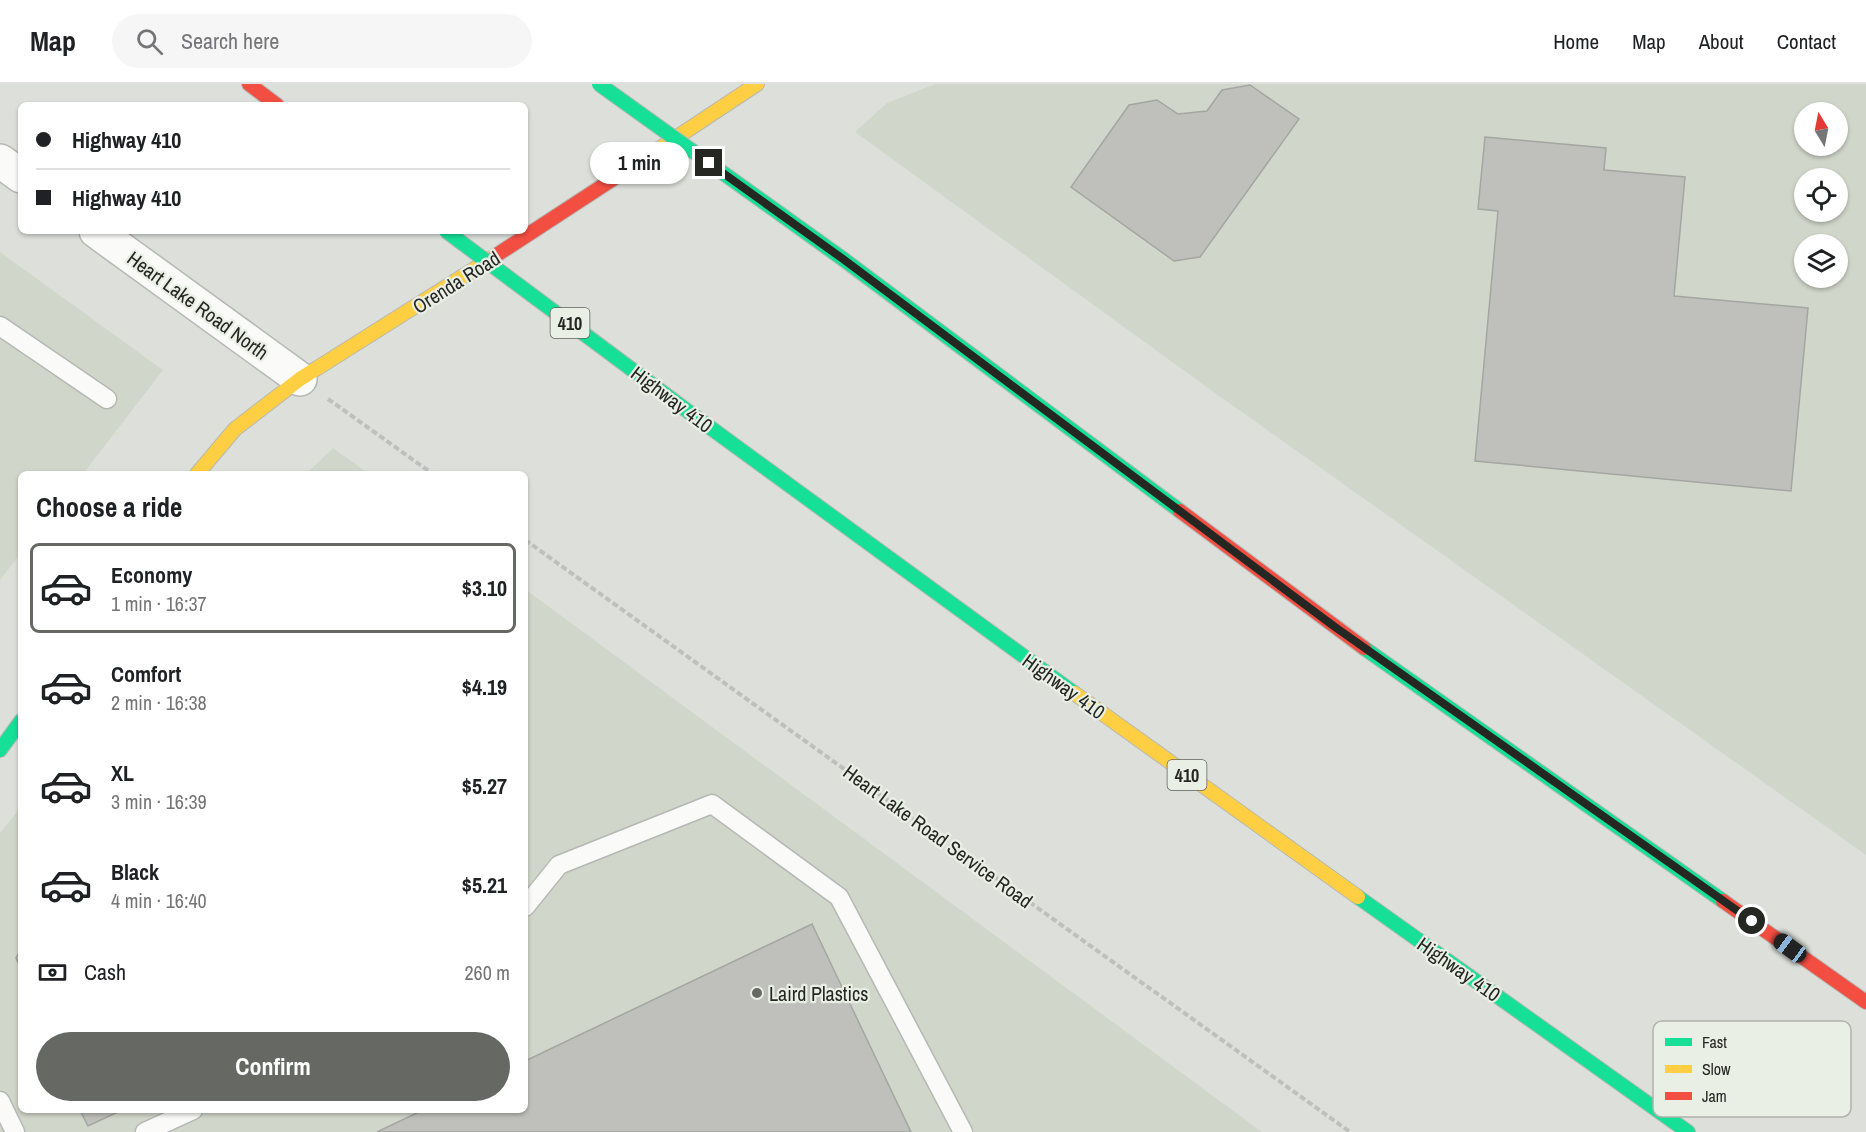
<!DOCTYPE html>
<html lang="en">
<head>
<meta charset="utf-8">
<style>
	:root { --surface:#fff; --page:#f6f6f6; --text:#202124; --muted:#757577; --line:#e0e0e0; --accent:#656863 }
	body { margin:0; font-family:"Archivo Narrow",sans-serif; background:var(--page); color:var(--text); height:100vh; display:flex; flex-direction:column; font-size:22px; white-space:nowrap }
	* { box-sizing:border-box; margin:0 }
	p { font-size:20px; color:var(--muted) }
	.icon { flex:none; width:33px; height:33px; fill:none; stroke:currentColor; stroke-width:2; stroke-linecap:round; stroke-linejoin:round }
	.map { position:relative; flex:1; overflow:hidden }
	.panel { position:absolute; left:18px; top:387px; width:510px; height:642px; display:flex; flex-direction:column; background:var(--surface); border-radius:9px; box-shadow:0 2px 4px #0004 }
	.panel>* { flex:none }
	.guide { position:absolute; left:18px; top:18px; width:510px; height:132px; border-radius:9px; box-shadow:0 2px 4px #0004; display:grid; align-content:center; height:132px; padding:0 18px; background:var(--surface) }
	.needle { width:39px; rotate:350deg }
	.controls { position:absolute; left:1794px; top:18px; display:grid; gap:12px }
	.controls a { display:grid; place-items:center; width:54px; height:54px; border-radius:50%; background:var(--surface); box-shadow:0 2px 4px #0004; font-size:30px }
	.end { position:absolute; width:27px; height:27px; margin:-14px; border:8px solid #252723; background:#fff; box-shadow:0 0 0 3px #fff }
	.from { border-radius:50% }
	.bubble { position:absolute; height:42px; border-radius:21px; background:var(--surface); box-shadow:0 2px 4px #0004; font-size:20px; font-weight:800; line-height:42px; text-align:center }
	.car { position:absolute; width:18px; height:36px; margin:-18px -9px; border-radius:8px; box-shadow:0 0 4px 2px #0007; background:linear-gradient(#222 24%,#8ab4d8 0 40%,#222 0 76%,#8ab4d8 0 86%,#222 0) }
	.guide b { display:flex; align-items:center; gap:21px; height:57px; font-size:22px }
	.guide b+b { border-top:2px solid var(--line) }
	.guide i { width:15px; height:15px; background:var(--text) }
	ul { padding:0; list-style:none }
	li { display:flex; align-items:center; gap:18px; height:90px; margin:0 12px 9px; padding:0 6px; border:3px solid transparent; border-radius:9px }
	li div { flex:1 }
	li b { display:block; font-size:22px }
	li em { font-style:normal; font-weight:800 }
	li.selected { border-color:var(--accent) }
	li>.icon { width:54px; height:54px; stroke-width:1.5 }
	h2 { padding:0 18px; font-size:27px; line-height:72px }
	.pay { display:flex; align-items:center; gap:15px; height:66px; padding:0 18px; font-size:22px }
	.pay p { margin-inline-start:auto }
	.button { display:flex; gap:12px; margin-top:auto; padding:12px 18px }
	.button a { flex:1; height:69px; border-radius:36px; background:var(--accent); color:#fff; font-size:24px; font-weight:800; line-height:69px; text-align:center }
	header { display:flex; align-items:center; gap:36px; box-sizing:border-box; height:84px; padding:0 30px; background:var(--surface); border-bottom:2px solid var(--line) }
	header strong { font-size:28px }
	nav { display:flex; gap:33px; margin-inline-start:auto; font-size:21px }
	.search { width:420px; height:54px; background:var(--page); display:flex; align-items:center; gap:15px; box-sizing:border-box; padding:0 21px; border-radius:33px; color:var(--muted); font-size:22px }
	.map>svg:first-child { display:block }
	.built { fill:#d1d6ca; fill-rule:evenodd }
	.building { fill:#bfc0bb; stroke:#a4a6a1; stroke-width:1.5 }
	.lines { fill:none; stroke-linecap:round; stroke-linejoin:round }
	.lane-casing { stroke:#b6b8b4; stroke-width:21 }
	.street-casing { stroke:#b6b8b4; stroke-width:36 }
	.fast-casing { stroke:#b6b8b4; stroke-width:16 }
	.slow-casing { stroke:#b6b8b4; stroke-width:16 }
	.jam-casing { stroke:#b6b8b4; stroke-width:16 }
	.path { stroke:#bfbfbe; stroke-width:4; stroke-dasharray:6 3; stroke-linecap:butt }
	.lane { stroke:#fafaf9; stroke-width:18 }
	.street { stroke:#fafaf9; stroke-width:33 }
	.fast { stroke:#16e098; stroke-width:14 }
	.slow { stroke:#ffcf43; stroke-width:14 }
	.jam { stroke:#f24e42; stroke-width:14 }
	.fast-bridge-casing { stroke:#b6b8b4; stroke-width:16; stroke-linecap:butt }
	.fast-bridge { stroke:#16e098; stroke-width:14 }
	.route { stroke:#252723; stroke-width:8 }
	.poi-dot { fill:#656863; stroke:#eaefe5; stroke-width:2 }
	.labels { text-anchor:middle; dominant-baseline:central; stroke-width:4.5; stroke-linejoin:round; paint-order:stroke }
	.shield { fill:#eaefe5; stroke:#60635d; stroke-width:1.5 }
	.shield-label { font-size:18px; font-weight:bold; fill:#252723 }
	.street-label { font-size:20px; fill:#252723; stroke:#eaefe5 }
	.poi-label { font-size:20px; fill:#252723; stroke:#eaefe5; text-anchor:start }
	.key { fill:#eaefe5; stroke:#afb3ab; stroke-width:1.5 }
	.key-label { font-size:16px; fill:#252723 }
</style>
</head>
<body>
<header>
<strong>Map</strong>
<div class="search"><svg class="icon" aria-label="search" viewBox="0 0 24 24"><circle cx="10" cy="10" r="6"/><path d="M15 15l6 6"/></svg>Search here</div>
<nav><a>Home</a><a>Map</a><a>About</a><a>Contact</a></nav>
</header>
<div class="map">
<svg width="1866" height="1048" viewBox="0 0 1866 1048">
	<rect width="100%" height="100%" fill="#dde0da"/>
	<!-- built -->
	<path class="built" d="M935,0H1866V771L1208,304L855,48L887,19ZM1804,28H1838V62H1804ZM1804,94H1838V128H1804ZM1804,160H1838V194H1804Z
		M0,168L163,286L83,390H21V469L0,496Z
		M333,364L369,390H306Z
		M525,505L1262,1048H0V749L21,723V1026H525Z"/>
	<!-- building -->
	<path class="building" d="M1250,1L1299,35L1200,173L1174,177L1071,103L1129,21L1157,16L1178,30L1207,27L1222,6Z
		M1485,53L1606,64L1604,86L1685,93L1674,212L1808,224L1791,407L1475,377L1498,127L1478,125Z
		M812,840L911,1048H377L423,1026H525V977Z
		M21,865V885L16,874Z
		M80,1026H122L88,1042Z"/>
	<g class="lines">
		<!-- lane casing -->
		<g class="lane-casing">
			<path id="lane" d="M0,242L107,315
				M525,823L559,781L712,720L839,813L963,1048
				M0,1017L15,1048
				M145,1048L193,1026"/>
		</g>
		<!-- street casing -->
		<g class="street-casing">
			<path id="street" d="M0,77L21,92
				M96,147L300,295"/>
		</g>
		<!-- fast casing -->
		<g class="fast-casing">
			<path id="fast" d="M843,175L1180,427
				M693,331L1074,609
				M1364,564L1723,817
				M0,666L21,637
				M1358,813L1688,1048"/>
		</g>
		<!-- slow casing -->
		<g class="slow-casing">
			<path id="slow" d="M659,65L757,0
				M197,390L235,345L300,295L495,172
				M1074,609L1358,813"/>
		</g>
		<!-- jam casing -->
		<g class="jam-casing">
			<path id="jam" d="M249,0L277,21
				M495,172L659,65
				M1180,427L1364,564
				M1723,817L1866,918"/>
		</g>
		<!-- path -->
		<path class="path" d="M328,315L433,390
			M525,456L1350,1048"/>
		<!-- lane -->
		<use href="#lane" class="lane"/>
		<!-- street -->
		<use href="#street" class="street"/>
		<!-- fast -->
		<use href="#fast" class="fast"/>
		<!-- slow -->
		<use href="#slow" class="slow"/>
		<!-- jam -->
		<use href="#jam" class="jam"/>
		<!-- fast-bridge casing -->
		<g class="fast-bridge-casing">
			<path id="fast-bridge" d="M599,0L843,175
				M446,147L693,331"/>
		</g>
		<!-- fast-bridge -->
		<use href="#fast-bridge" class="fast-bridge"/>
	</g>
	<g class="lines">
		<!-- route -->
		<path class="route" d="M709,79L843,175L1335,543L1752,837"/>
	</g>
	<!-- markers -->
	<circle class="poi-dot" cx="757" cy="909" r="6"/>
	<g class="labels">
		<!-- shield labels -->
		<g class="shield">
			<rect x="550.5" y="224" width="39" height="30" rx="4.5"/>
			<rect x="1167.5" y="676" width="39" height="30" rx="4.5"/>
		</g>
		<g class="shield-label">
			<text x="570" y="239">410</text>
			<text x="1187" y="691">410</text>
		</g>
		<!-- street labels -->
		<g class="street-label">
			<text transform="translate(456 198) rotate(-32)">Orenda Road</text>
			<text transform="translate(198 221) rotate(36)">Heart Lake Road North</text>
			<text transform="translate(672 315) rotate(37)">Highway 410</text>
			<text transform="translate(1064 602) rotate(36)">Highway 410</text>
			<text transform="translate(938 752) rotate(36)">Heart Lake Road Service Road</text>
			<text transform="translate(1459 885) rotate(35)">Highway 410</text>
		</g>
		<!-- poi labels -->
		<g class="poi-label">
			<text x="769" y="909">Laird Plastics</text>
		</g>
	</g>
	<!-- legend -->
	<rect x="1653" y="937" width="198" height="96" rx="9" class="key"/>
	<rect x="1665" y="954" width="27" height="8" fill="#16e098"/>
	<rect x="1665" y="981" width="27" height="8" fill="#ffcf43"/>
	<rect x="1665" y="1008" width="27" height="8" fill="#f24e42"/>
	<g class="key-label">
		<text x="1702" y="964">Fast</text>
		<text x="1702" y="991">Slow</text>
		<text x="1702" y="1018">Jam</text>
	</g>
</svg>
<div class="controls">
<a><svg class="needle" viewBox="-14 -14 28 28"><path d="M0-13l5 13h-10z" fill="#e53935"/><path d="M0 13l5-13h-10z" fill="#757577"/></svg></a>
<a><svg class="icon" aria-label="locate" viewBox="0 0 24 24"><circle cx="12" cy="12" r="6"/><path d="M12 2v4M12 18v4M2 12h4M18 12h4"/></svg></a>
<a><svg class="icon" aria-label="layers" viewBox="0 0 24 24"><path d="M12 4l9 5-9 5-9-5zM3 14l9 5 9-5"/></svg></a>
</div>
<i class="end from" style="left:1752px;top:837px"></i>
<i class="end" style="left:709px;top:79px"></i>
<div class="bubble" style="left:590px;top:58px;width:99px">1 min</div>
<i class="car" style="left:1790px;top:864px;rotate:306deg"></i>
<div class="guide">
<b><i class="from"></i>Highway 410</b>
<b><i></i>Highway 410</b>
</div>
<section class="panel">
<h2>Choose a ride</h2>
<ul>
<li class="selected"><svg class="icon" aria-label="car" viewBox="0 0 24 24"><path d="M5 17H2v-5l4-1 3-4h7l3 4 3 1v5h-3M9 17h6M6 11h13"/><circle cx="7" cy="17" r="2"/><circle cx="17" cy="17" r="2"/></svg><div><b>Economy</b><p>1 min · 16:37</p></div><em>$3.10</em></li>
<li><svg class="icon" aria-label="car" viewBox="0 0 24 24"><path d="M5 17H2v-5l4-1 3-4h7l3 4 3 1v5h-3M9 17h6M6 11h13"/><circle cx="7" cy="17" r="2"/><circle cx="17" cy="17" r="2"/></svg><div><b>Comfort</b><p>2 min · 16:38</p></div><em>$4.19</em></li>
<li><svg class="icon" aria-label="car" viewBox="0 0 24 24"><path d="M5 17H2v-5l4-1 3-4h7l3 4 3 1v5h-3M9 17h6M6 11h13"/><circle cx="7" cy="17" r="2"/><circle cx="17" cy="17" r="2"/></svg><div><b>XL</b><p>3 min · 16:39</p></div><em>$5.27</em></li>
<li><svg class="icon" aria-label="car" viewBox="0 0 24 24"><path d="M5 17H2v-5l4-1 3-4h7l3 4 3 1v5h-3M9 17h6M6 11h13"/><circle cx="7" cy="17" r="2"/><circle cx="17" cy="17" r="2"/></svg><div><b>Black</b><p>4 min · 16:40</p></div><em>$5.21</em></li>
</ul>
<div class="pay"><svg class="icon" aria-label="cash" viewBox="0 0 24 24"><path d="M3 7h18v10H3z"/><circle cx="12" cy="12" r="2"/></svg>Cash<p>260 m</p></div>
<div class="button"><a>Confirm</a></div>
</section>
</div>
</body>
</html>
